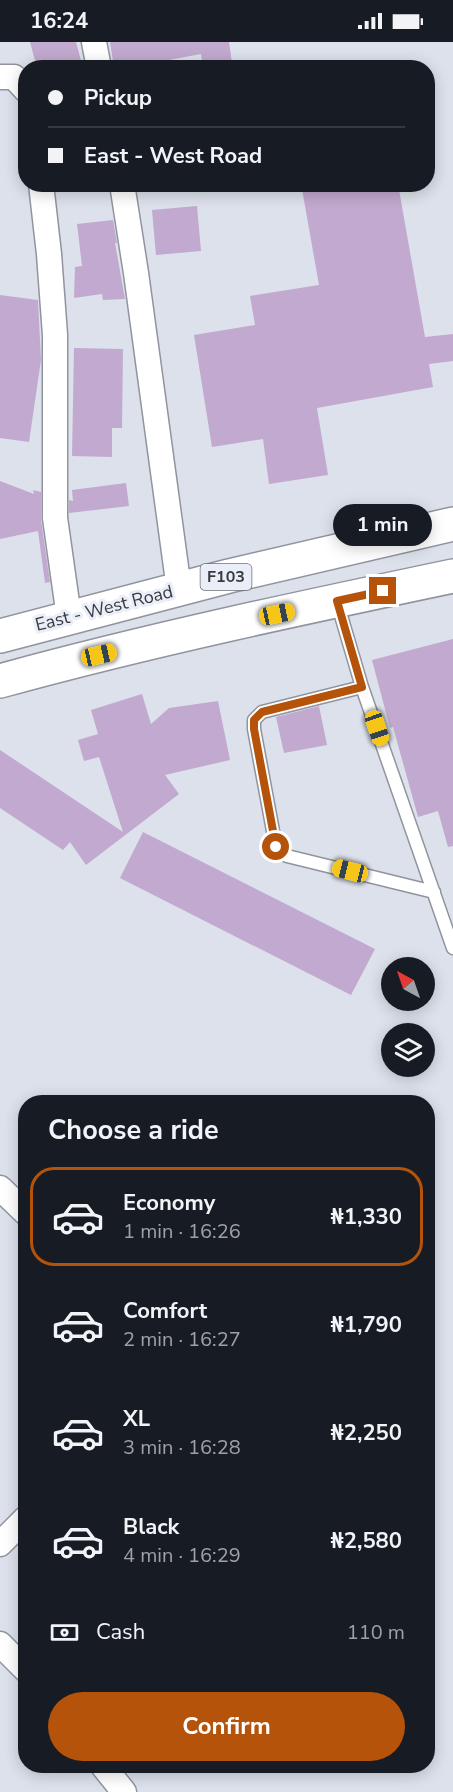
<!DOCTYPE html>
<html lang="en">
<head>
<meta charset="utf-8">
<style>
	:root { --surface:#171b24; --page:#20242c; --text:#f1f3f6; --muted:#9ea1a6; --line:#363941; --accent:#b45309 }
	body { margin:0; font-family:"Nunito Sans",sans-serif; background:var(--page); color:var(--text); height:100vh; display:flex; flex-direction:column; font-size:22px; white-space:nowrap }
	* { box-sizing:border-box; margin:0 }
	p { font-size:20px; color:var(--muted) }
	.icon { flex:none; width:33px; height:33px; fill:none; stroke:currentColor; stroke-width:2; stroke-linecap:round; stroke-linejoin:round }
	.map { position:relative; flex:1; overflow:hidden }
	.panel { position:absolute; left:18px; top:1053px; width:417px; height:678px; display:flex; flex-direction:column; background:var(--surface); border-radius:24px; box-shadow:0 3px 15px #0003 }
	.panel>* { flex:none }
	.top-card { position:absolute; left:18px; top:18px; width:417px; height:132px; border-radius:24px; box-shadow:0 3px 15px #0003; display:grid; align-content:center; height:132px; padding:0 30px; background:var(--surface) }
	.needle { width:39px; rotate:320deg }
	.controls { position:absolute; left:381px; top:915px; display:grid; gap:12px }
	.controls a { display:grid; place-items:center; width:54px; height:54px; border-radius:50%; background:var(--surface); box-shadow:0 3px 15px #0003; font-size:30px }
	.end { position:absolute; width:27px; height:27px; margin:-14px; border:8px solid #b45309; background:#fff; box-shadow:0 0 0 3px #fff }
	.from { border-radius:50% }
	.bubble { position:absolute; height:42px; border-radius:21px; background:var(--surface); box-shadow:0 3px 15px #0003; font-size:20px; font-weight:700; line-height:42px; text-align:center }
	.car { position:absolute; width:18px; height:36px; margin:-18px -9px; border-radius:8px; box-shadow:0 0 4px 2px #0007; background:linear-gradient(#f5c518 24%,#345 0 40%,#f5c518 0 76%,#345 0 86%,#f5c518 0) }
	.top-card b { display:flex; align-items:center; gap:21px; height:57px; font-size:22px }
	.top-card b+b { border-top:2px solid var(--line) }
	.top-card i { width:15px; height:15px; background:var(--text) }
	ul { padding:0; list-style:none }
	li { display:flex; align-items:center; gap:18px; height:99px; margin:0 12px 9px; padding:0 18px; border:3px solid transparent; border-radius:24px }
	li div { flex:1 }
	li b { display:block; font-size:22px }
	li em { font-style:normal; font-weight:700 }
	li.current { border-color:var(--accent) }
	li>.icon { width:54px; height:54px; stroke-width:1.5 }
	h2 { padding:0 30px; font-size:27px; line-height:72px }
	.pay { display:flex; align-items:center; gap:15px; height:66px; padding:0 30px; font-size:22px }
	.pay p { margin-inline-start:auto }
	.primary-button { display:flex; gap:12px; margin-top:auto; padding:12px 30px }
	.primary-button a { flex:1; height:69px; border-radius:36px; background:var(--accent); color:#fff; font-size:24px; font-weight:700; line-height:69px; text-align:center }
	.status { display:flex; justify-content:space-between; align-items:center; height:42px; padding:0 30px; background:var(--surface); direction:ltr }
	.status svg { height:16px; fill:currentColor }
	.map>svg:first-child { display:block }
	.building { fill:#c2a9cf }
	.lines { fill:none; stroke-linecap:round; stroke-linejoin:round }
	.service-casing { stroke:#90949e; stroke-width:15 }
	.minor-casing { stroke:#90949e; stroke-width:27 }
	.primary-casing { stroke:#90949e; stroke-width:36 }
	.service { stroke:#fff; stroke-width:12 }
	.minor { stroke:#fff; stroke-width:24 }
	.primary { stroke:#fff; stroke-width:33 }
	.route { stroke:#b45309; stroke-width:8 }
	.labels { text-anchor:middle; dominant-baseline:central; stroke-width:6; stroke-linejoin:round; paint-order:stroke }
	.shield { fill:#e9eef8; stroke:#6d7076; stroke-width:1.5 }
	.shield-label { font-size:16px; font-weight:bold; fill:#383a3e }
	.street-label { font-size:18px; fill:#383a3e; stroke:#e9eef8 }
</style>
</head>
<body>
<div class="status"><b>16:24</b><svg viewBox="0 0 49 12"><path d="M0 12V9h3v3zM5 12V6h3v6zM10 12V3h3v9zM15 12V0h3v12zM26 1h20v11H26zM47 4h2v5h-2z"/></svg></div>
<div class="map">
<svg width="453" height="1750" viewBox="0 0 453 1750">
	<rect width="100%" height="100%" fill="#dce1eb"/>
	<!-- building -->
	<path class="building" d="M30,0H76L83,26H37Z
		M110,0H229L232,21L203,25L201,12L126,26H114Z
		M325,142H398L425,295L453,292V319L429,322L433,345L317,366L328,433L269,442L263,397L212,405L194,293L255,283L250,254L319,243L302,147Z
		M197,164L201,209L156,213L152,168Z
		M113,178L117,201H115L125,257L103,258L102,252L74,256L75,225L82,224L77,182Z
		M0,253L38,258L41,318L29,400L0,396Z
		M74,306L123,307L122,386H112V415L72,414Z
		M0,439L34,452L33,448L41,450V478L50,540L45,541L38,489L0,497Z
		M126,441L129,464L69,471V458L73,459L72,448Z
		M453,597V804L448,805L438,769L418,775L393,685L390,686L372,618Z
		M142,652L151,682L169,666L218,659L230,718L165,733L179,752L86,823L70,800L63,808L0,766V708L123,790L99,715L84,719L78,698L98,692L91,668Z
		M319,664L327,703L284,711L276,675Z
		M143,790L375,907L351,953L120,836Z"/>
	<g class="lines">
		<!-- service casing -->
		<g class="service-casing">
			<path id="service" d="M337,560L362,645L453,906
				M362,645L262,670L254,678V687L276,805L287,814L434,850"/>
		</g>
		<!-- minor casing -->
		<g class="minor-casing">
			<path id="minor" d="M94,0L99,26
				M0,35H14L26,48
				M41,142L49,212L55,293V476L69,575
				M122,142L136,231L179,547
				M0,1146L26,1171
				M0,1502L26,1476
				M0,1602L26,1628
				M103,1724L124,1750"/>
		</g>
		<!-- primary casing -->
		<g class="primary-casing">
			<path id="primary" d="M0,594L229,534L453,482
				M0,639C149,598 301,566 453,534"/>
		</g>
		<!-- service -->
		<use href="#service" class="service"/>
		<!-- minor -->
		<use href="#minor" class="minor"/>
		<!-- primary -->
		<use href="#primary" class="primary"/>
	</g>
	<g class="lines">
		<!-- route -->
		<path class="route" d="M276,805L254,687V678L262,670L362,645L337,559L383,549"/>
	</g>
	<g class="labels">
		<!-- shield labels -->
		<rect class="shield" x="200.5" y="522" width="51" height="26" rx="4.5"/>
		<g class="shield-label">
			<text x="226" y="535">F103</text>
		</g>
		<!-- street labels -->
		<g class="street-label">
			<text transform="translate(104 566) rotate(-14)">East - West Road</text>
		</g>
	</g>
</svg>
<div class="controls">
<a><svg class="needle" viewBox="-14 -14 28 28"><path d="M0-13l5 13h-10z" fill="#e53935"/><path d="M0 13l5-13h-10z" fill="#9ea1a6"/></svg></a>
<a><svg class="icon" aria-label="layers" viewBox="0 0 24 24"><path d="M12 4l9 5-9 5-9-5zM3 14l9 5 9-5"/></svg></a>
</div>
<i class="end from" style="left:276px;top:805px"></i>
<i class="end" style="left:383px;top:549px"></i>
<div class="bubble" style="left:333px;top:462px;width:99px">1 min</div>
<i class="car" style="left:277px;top:572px;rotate:78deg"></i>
<i class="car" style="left:99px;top:613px;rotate:77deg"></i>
<i class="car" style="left:377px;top:686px;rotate:161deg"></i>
<i class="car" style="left:350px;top:829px;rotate:284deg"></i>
<div class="top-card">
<b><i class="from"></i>Pickup</b>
<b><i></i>East - West Road</b>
</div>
<section class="panel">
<h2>Choose a ride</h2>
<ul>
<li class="current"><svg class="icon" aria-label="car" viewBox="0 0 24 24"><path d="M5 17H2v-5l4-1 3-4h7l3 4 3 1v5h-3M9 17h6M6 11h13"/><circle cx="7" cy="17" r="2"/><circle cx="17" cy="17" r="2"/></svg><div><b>Economy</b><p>1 min · 16:26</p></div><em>₦1,330</em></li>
<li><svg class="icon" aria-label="car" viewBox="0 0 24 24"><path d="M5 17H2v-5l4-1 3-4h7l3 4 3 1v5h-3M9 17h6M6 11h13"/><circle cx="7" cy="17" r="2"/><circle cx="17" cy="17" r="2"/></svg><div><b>Comfort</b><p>2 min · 16:27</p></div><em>₦1,790</em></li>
<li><svg class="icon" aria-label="car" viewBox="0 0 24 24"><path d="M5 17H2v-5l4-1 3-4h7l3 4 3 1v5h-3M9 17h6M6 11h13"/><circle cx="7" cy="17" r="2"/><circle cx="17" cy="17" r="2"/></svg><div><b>XL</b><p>3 min · 16:28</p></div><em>₦2,250</em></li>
<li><svg class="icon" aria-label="car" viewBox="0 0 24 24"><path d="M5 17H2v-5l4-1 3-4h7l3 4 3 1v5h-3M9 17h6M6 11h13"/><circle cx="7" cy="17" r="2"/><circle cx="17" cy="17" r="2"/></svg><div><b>Black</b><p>4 min · 16:29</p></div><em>₦2,580</em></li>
</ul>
<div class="pay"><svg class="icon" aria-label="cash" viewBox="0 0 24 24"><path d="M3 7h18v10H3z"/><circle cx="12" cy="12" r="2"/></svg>Cash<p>110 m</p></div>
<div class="primary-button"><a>Confirm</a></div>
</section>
</div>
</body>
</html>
